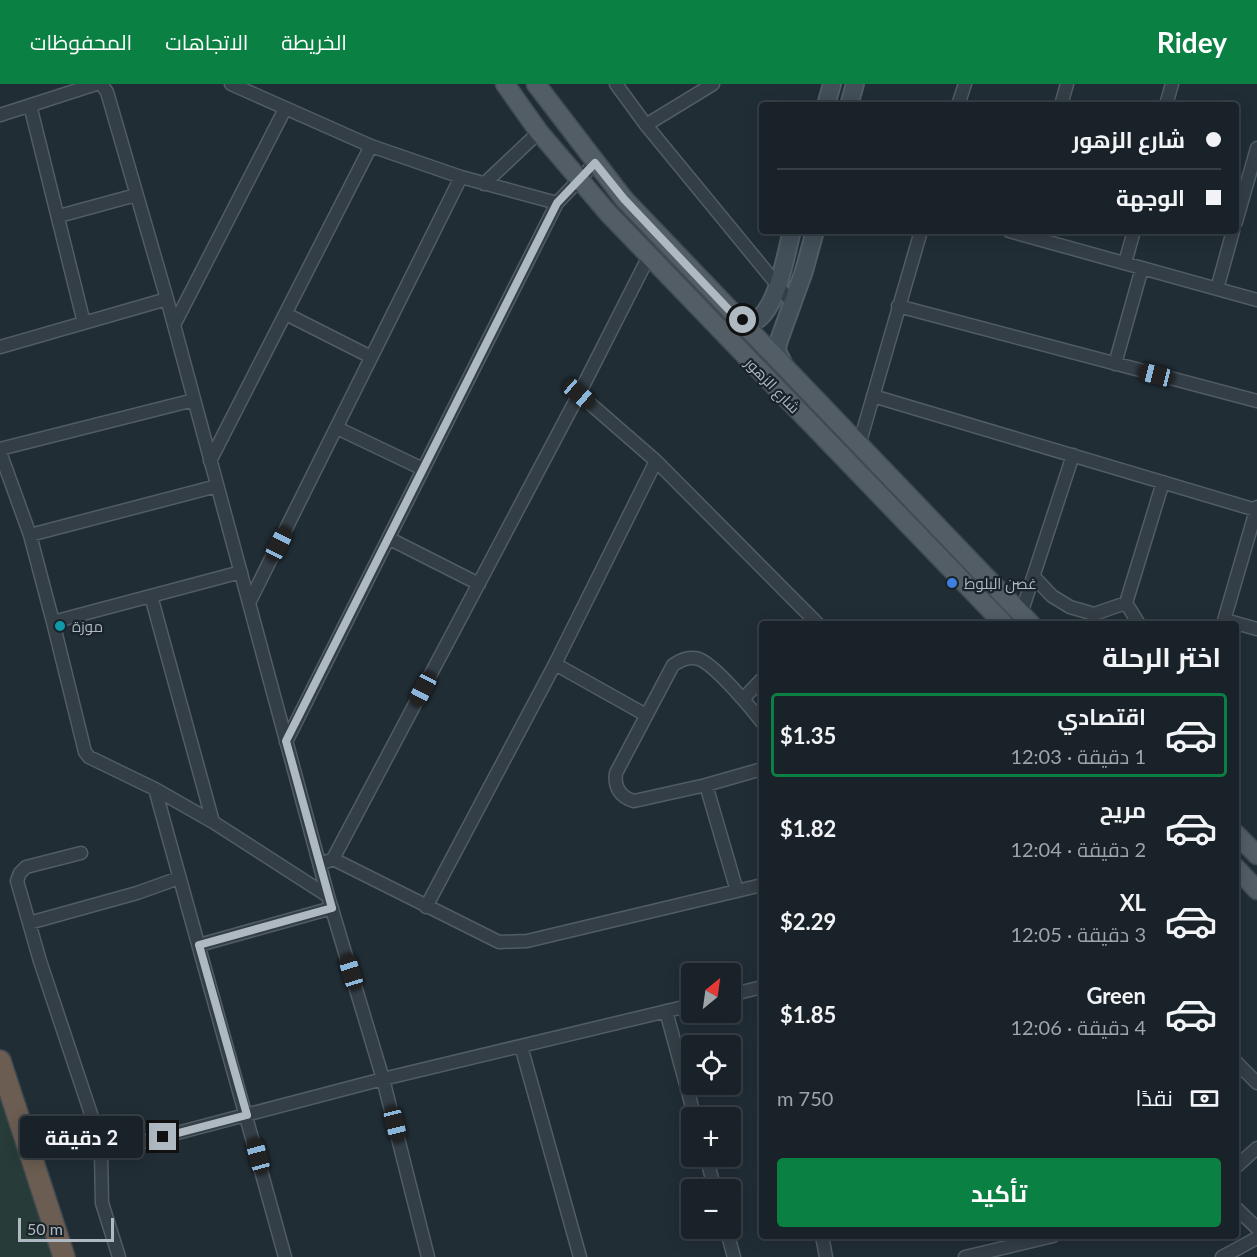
<!DOCTYPE html>
<html lang="ar">
<head>
<meta charset="utf-8">
<style>
	:root { --surface:#192228; --page:#222a30; --text:#f1f3f6; --muted:#9fa4a8; --line:#373f45; --accent:#0b8043 }
	body { margin:0; font-family:Lato,Cairo,sans-serif; background:var(--page); color:var(--text); direction:rtl; height:100vh; display:flex; flex-direction:column; font-size:22px; white-space:nowrap }
	* { box-sizing:border-box; margin:0 }
	p { font-size:20px; color:var(--muted) }
	.icon { flex:none; width:33px; height:33px; fill:none; stroke:currentColor; stroke-width:2; stroke-linecap:round; stroke-linejoin:round }
	.map { position:relative; flex:1; overflow:hidden; direction:ltr }
	.details { position:absolute; left:759px; top:537px; width:480px; height:618px; display:flex; flex-direction:column; background:var(--surface); border-radius:6px; box-shadow:0 3px 15px #0003,0 0 0 2px var(--line); direction:rtl }
	.details>* { flex:none }
	.top-card { position:absolute; left:759px; top:18px; width:480px; height:132px; border-radius:6px; box-shadow:0 3px 15px #0003,0 0 0 2px var(--line); direction:rtl; display:grid; align-content:center; height:132px; padding:0 18px; background:var(--surface) }
	.needle { width:39px; rotate:29deg }
	.buttons { position:absolute; left:681px; top:879px; display:grid; gap:12px }
	.buttons a { display:grid; place-items:center; width:60px; height:60px; border-radius:6px; background:var(--surface); box-shadow:0 3px 15px #0003,0 0 0 2px var(--line); font-size:30px }
	.scale { position:absolute; left:18px; bottom:15px; width:96px; box-sizing:border-box; padding-left:6px; border:3px solid #aeb9c2; border-top:0; font-size:16px; line-height:21px; white-space:nowrap; color:#aeb9c2; -webkit-text-stroke:4px #1a232a; paint-order:stroke }
	.end { position:absolute; width:27px; height:27px; margin:-14px; border:8px solid #aeb9c2; background:#111; box-shadow:0 0 0 3px #111 }
	.from { border-radius:50% }
	.bubble { position:absolute; height:42px; border-radius:6px; background:var(--surface); box-shadow:0 3px 15px #0003,0 0 0 2px var(--line); font-size:20px; font-weight:700; line-height:42px; text-align:center; direction:rtl }
	.car { position:absolute; width:18px; height:36px; margin:-18px -9px; border-radius:8px; box-shadow:0 0 4px 2px #0007; background:linear-gradient(#222 24%,#8ab4d8 0 40%,#222 0 76%,#8ab4d8 0 86%,#222 0) }
	.top-card b { display:flex; align-items:center; gap:21px; height:57px; font-size:22px }
	.top-card b+b { border-top:2px solid var(--line) }
	.top-card i { width:15px; height:15px; background:var(--text) }
	ul { padding:0; list-style:none }
	li { display:flex; align-items:center; gap:18px; height:84px; margin:0 12px 9px; padding:0 6px; border:3px solid transparent; border-radius:6px }
	li div { flex:1 }
	li b { display:block; font-size:22px }
	li em { font-style:normal; font-weight:700 }
	li.current { border-color:var(--accent) }
	li>.icon { width:54px; height:54px; stroke-width:1.5 }
	h2 { padding:0 18px; font-size:27px; line-height:72px }
	.pay { display:flex; align-items:center; gap:15px; height:66px; padding:0 18px; font-size:22px }
	.pay p { margin-inline-start:auto }
	.primary-button { display:flex; gap:12px; margin-top:auto; padding:12px 18px }
	.primary-button a { flex:1; height:69px; border-radius:6px; background:var(--accent); color:#fff; font-size:24px; font-weight:700; line-height:69px; text-align:center }
	header { display:flex; align-items:center; gap:36px; box-sizing:border-box; height:84px; padding:0 30px; background:var(--accent); color:#fff }
	header strong { font-size:28px }
	nav { display:flex; gap:33px; margin-inline-start:auto; font-size:21px }
	.map>svg:first-child { display:block }
	.grass { fill:#273b38 }
	.lines { fill:none; stroke-linecap:round; stroke-linejoin:round }
	.street-casing { stroke:#515c63; stroke-width:15 }
	.secondary-casing { stroke:#515c63; stroke-width:20 }
	.primary-casing { stroke:#404a52; stroke-width:21 }
	.highway-casing { stroke:#3f4950; stroke-width:24 }
	.street { stroke:#343e46; stroke-width:12 }
	.secondary { stroke:#424e58; stroke-width:16 }
	.primary { stroke:#525d66; stroke-width:18 }
	.highway { stroke:#6b5d51; stroke-width:21 }
	.route { stroke:#aeb9c2; stroke-width:8 }
	.shop-dot { fill:#3f7fe0; stroke:#1a232a; stroke-width:2 }
	.culture-dot { fill:#0f9aa8; stroke:#1a232a; stroke-width:2 }
	.labels { text-anchor:middle; dominant-baseline:central; stroke-width:4.5; stroke-linejoin:round; paint-order:stroke }
	.street-label { font-size:15px; fill:#aeb9c2; stroke:#1a232a }
	.poi-label { font-size:15px; fill:#aeb9c2; stroke:#1a232a; text-anchor:start }
</style>
</head>
<body>
<header>
<strong>Ridey</strong>
<nav><a>الخريطة</a><a>الاتجاهات</a><a>المحفوظات</a></nav>
</header>
<div class="map">
<svg width="1257" height="1173" viewBox="0 0 1257 1173">
	<rect width="100%" height="100%" fill="#212d35"/>
	<!-- grass -->
	<path class="grass" d="M0,992L59,1173H0Z"/>
	<g class="lines">
		<!-- street casing -->
		<g class="street-casing">
			<path id="street" d="M101,0L107,8L167,215L328,812L383,995L428,1173
				M231,0L371,62L461,93L557,119L595,79
				M616,0L646,41L793,220
				M30,21L84,239
				M958,21L965,0
				M1061,21L1067,0
				M1166,21L1172,0
				M0,31L96,0
				M646,41L713,0
				M484,100L539,48
				M59,132L136,111
				M1236,138L1257,64
				M1009,147L1257,216
				M1125,179L1134,147
				M1217,205L1233,147
				M898,222L1257,317
				M286,230L371,273
				M174,241L285,25
				M0,263L167,215
				M1115,280L1142,184
				M579,310L656,377L818,540
				M873,312L1256,426
				M337,344L423,385
				M859,361L921,147
				M0,365L194,316
				M0,368L30,451L217,402
				M210,377L371,62
				M30,451L53,538L241,488
				M390,455L479,500
				M1034,493L1052,512L1070,523L1094,530L1126,519
				M151,512L213,738L328,812
				M249,519L461,93
				M1021,530L1073,371
				M1225,536L1257,545
				M53,538L85,668L89,673L155,705L213,738
				M1139,540L1126,519L1163,398
				M1223,540L1257,423
				M555,580L646,631
				M743,615L762,595
				M762,638C751,624 715,581 699,575C689,572 681,576 673,581L616,689C614,703 620,713 634,717L706,701L762,685
				M286,658L557,119
				M706,701L737,807
				M155,705L285,1173
				M81,769L26,783L20,789L17,797L40,877L98,1051L101,1069L102,1119L119,1173
				M333,775L499,858L527,857L762,801
				M321,780L333,775L579,310L649,172
				M426,823L555,580L656,377
				M29,839L137,809L179,794
				M199,861L332,824
				M730,911L762,903
				M666,927L695,1034
				M521,962L580,1173
				M1236,978L1257,999
				M101,1069L383,995L692,921
				M706,1072L715,1106
				M1236,1083L1257,1064
				M1236,1124L1257,1144
				M726,1144L734,1173
				M822,1152L826,1173
				M965,1173L1053,1152
				M1222,1173L1257,1154"/>
		</g>
		<!-- secondary casing -->
		<g class="secondary-casing">
			<path id="secondary" d="M826,21L832,0
				M849,21L855,0
				M735,230L743,236L755,237C778,224 785,172 792,147
				M784,281L777,267L778,259L804,187L815,147"/>
		</g>
		<!-- primary casing -->
		<g class="primary-casing">
			<path id="primary" d="M505,0L539,48L608,129L1004,540
				M536,0L624,115L1031,540
				M1236,750L1257,771
				M1236,784L1257,806"/>
		</g>
		<!-- highway casing -->
		<g class="highway-casing">
			<path id="highway" d="M0,977L64,1173"/>
		</g>
		<!-- street -->
		<use href="#street" class="street"/>
		<!-- secondary -->
		<use href="#secondary" class="secondary"/>
		<!-- primary -->
		<use href="#primary" class="primary"/>
		<!-- highway -->
		<use href="#highway" class="highway"/>
	</g>
	<g class="lines">
		<!-- route -->
		<path class="route" d="M163,1053L247,1031L199,861L332,824L286,657L557,119L595,79L624,115L730,227L743,236"/>
	</g>
	<!-- markers -->
	<circle class="shop-dot" cx="952" cy="499" r="6"/>
	<circle class="culture-dot" cx="60" cy="542" r="6"/>
	<g class="labels">
		<!-- street labels -->
		<g class="street-label">
			<text transform="translate(773 301) rotate(46)">شارع الزهور</text>
		</g>
		<!-- poi labels -->
		<g class="poi-label">
			<text x="964" y="499">غصن البلوط</text>
			<text x="72" y="542">موزة</text>
		</g>
	</g>
</svg>
<div class="buttons">
<a><svg class="needle" viewBox="-14 -14 28 28"><path d="M0-13l5 13h-10z" fill="#e53935"/><path d="M0 13l5-13h-10z" fill="#9fa4a8"/></svg></a>
<a><svg class="icon" aria-label="locate" viewBox="0 0 24 24"><circle cx="12" cy="12" r="6"/><path d="M12 2v4M12 18v4M2 12h4M18 12h4"/></svg></a>
<a>+</a>
<a>−</a>
</div>
<div class="scale">50 m</div>
<i class="end from" style="left:743px;top:236px"></i>
<i class="end" style="left:163px;top:1053px"></i>
<div class="bubble" style="left:20px;top:1032px;width:123px">2 دقيقة</div>
<i class="car" style="left:1156px;top:291px;rotate:284deg"></i>
<i class="car" style="left:579px;top:310px;rotate:131deg"></i>
<i class="car" style="left:279px;top:460px;rotate:27deg"></i>
<i class="car" style="left:423px;top:605px;rotate:208deg"></i>
<i class="car" style="left:351px;top:888px;rotate:343deg"></i>
<i class="car" style="left:395px;top:1040px;rotate:166deg"></i>
<i class="car" style="left:258px;top:1072px;rotate:345deg"></i>
<div class="top-card">
<b><i class="from"></i>شارع الزهور</b>
<b><i></i>الوجهة</b>
</div>
<section class="details">
<h2>اختر الرحلة</h2>
<ul>
<li class="current"><svg class="icon" aria-label="car" viewBox="0 0 24 24"><path d="M5 17H2v-5l4-1 3-4h7l3 4 3 1v5h-3M9 17h6M6 11h13"/><circle cx="7" cy="17" r="2"/><circle cx="17" cy="17" r="2"/></svg><div><b>اقتصادي</b><p>1 دقيقة · 12:03</p></div><em>$1.35</em></li>
<li><svg class="icon" aria-label="car" viewBox="0 0 24 24"><path d="M5 17H2v-5l4-1 3-4h7l3 4 3 1v5h-3M9 17h6M6 11h13"/><circle cx="7" cy="17" r="2"/><circle cx="17" cy="17" r="2"/></svg><div><b>مريح</b><p>2 دقيقة · 12:04</p></div><em>$1.82</em></li>
<li><svg class="icon" aria-label="car" viewBox="0 0 24 24"><path d="M5 17H2v-5l4-1 3-4h7l3 4 3 1v5h-3M9 17h6M6 11h13"/><circle cx="7" cy="17" r="2"/><circle cx="17" cy="17" r="2"/></svg><div><b>XL</b><p>3 دقيقة · 12:05</p></div><em>$2.29</em></li>
<li><svg class="icon" aria-label="car" viewBox="0 0 24 24"><path d="M5 17H2v-5l4-1 3-4h7l3 4 3 1v5h-3M9 17h6M6 11h13"/><circle cx="7" cy="17" r="2"/><circle cx="17" cy="17" r="2"/></svg><div><b>Green</b><p>4 دقيقة · 12:06</p></div><em>$1.85</em></li>
</ul>
<div class="pay"><svg class="icon" aria-label="cash" viewBox="0 0 24 24"><path d="M3 7h18v10H3z"/><circle cx="12" cy="12" r="2"/></svg>نقدًا<p>750 m</p></div>
<div class="primary-button"><a>تأكيد</a></div>
</section>
</div>
</body>
</html>
